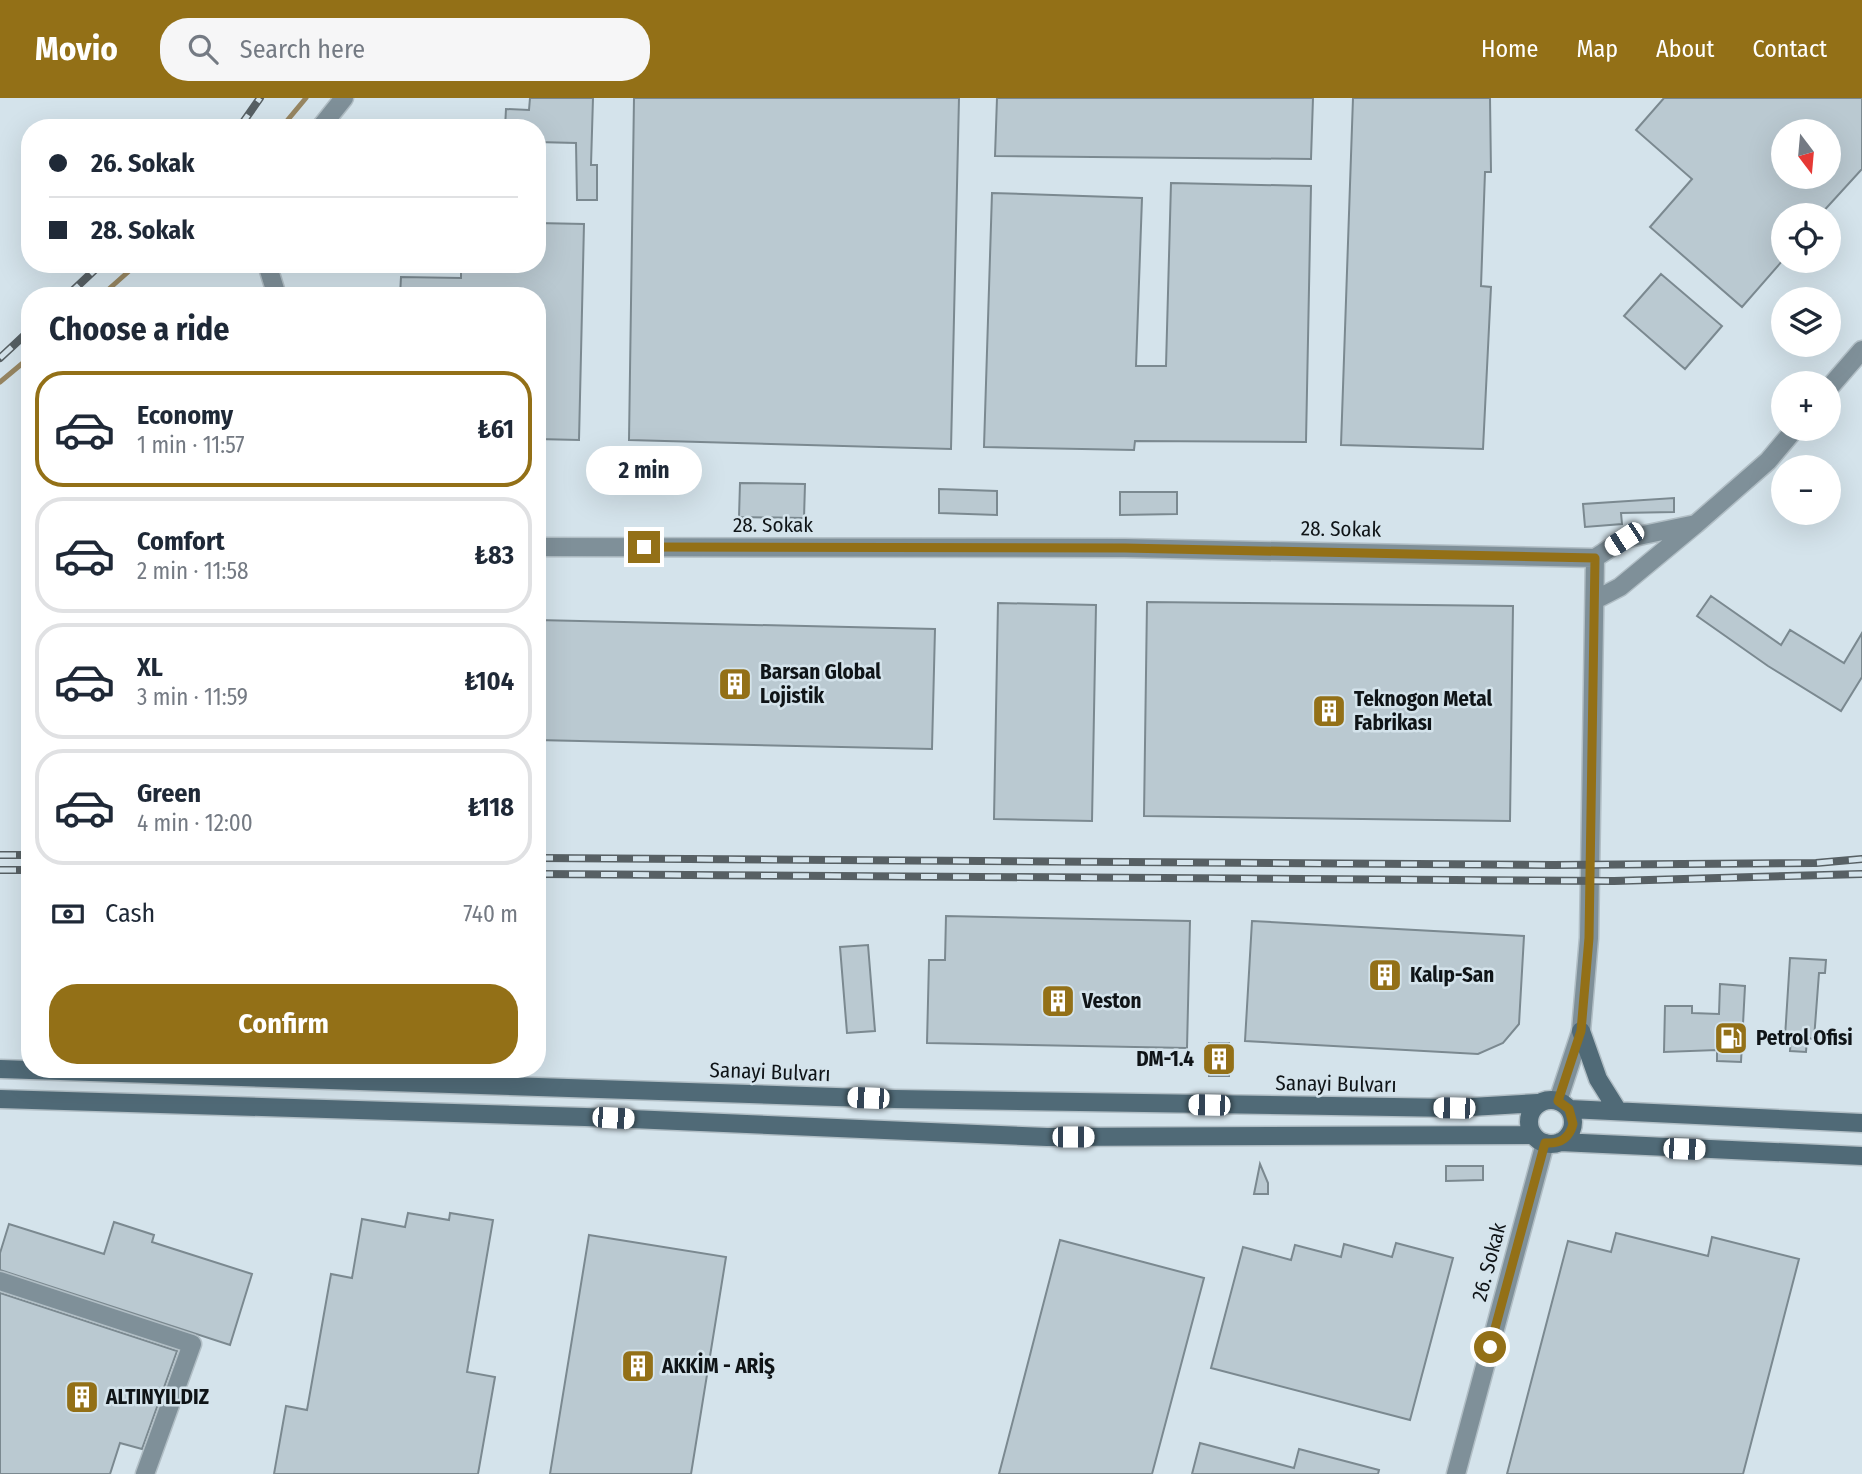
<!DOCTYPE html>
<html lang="en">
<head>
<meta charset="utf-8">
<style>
	:root { --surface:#fff; --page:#f6f6f7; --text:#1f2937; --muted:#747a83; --line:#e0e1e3; --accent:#937017 }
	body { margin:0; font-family:"Fira Sans Condensed",sans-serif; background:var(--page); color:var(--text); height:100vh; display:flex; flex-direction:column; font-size:26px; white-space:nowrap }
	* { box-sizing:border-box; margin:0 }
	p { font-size:23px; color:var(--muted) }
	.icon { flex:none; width:38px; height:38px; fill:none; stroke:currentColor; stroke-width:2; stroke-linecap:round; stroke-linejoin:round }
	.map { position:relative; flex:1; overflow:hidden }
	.details { position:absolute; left:21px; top:189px; width:525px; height:791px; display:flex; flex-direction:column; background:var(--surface); border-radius:28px; box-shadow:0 7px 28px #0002 }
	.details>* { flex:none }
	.banner { position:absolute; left:21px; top:21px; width:525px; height:154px; border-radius:28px; box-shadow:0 7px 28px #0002; display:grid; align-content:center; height:154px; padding:0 28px; background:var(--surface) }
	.needle { width:46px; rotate:164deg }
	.tools { position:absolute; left:1771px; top:21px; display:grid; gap:14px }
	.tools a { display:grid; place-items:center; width:70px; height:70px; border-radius:50%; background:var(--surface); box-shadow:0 7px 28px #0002; font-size:35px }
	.end { position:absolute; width:32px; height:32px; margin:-16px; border:9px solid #937017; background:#fff; box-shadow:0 0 0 4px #fff }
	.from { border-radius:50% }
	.bubble { position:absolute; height:49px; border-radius:24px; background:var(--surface); box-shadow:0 7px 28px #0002; font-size:23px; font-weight:700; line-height:49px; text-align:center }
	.car { position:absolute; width:21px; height:42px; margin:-21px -10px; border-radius:9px; box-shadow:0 0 5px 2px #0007; background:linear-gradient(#fff 24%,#345 0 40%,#fff 0 76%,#345 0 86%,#fff 0) }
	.banner b { display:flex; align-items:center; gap:24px; height:66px; font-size:26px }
	.banner b+b { border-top:2px solid var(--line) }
	.banner i { width:18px; height:18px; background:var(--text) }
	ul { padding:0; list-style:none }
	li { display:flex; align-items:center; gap:21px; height:116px; margin:0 14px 10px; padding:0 14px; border:4px solid var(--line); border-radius:28px }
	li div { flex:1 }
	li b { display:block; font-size:26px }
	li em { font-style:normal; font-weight:700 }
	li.current { border-color:var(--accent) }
	li>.icon { width:63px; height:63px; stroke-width:1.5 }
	h2 { padding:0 28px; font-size:32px; line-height:84px }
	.pay { display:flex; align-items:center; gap:18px; height:77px; padding:0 28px; font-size:26px }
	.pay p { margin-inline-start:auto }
	.action { display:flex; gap:14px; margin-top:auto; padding:14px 28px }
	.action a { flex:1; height:80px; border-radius:28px; background:var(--accent); color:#fff; font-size:28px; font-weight:700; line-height:80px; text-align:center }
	header { display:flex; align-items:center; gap:42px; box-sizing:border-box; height:98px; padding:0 35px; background:var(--accent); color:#fff }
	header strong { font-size:33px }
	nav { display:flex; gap:38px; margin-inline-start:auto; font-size:24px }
	.search { width:490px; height:63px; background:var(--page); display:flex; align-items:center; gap:18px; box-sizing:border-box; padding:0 24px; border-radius:28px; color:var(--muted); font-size:26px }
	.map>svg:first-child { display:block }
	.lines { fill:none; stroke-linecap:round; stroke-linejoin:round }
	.stream { stroke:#978662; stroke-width:5 }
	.building { fill:#bac9d1; stroke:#7b8990; stroke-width:2; fill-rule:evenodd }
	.street-casing { stroke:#b1bec5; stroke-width:21 }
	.secondary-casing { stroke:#b1bec5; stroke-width:21 }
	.street { stroke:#7f9099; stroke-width:18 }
	.secondary { stroke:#506a77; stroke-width:18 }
	.rail-casing { stroke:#576064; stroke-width:8 }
	.rail { stroke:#d4e3eb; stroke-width:5; stroke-dasharray:16; stroke-linecap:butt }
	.route { stroke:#937017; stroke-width:9 }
	.labels { text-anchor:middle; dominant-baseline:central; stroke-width:5; stroke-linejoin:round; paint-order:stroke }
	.street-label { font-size:21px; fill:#0f1417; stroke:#d4e3eb }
	.poi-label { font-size:21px; font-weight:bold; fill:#0f1417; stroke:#d4e3eb; text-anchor:start }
</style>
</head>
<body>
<header>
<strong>Movio</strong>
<div class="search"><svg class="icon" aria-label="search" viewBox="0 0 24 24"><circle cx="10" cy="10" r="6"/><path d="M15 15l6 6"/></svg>Search here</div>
<nav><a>Home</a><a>Map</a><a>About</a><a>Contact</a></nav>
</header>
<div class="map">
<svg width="1862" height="1376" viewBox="0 0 1862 1376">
	<rect width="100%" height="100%" fill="#d4e3eb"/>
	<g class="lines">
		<!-- stream -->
		<path class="stream" d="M281,30L306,0
			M101,198L137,166
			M0,284L30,259"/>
	</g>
	<!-- building -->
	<path class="building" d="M530,0H593L591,67H597V102H577L576,45L537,44V30H505L506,11L529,12Z
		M634,0H959L951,351L629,342Z
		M997,0H1313L1311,61L995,58Z
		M1353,0H1490L1491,74H1485L1481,188L1491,189L1483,351L1341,347Z
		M1664,0H1862V71L1820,117H1783V162L1742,209L1650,129L1692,81L1636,32ZM1783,33H1829V79H1783Z
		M1171,85L1311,88L1306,344L1135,343L1134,352L984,349L992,95L1142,100L1136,268H1166Z
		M537,125L584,126L579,342L537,341V198H400L401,179L461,180V166H537Z
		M1661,176L1722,228L1685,271L1624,218Z
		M740,385L805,386L804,420L739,419Z
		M939,391L997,393V417L939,415Z
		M1120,394H1177V416L1120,417Z
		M1674,400V414L1621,415L1622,426L1585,429L1583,406Z
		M1711,498L1781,547L1790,532L1844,565L1862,535V579L1841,613L1768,568L1697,518Z
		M1147,504L1513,508L1510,723L1144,718Z
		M998,505L1096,507L1092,723L994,721Z
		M537,522L935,531L932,651L537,642Z
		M946,818L1190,823L1187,950L927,945L929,862H945Z
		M1252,823L1524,838L1519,926L1503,945L1478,956L1245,943Z
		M868,847L875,933L847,935L840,849Z
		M1790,860L1826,862L1825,875H1819L1814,941L1807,940L1806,954L1790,953L1791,939H1785Z
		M1720,886L1745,888L1741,964L1717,963V952L1664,954L1665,908H1692V915L1719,916Z
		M1209,945H1229V978H1209Z
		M1260,1066L1268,1085V1096H1254Z
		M1446,1068H1483V1082L1446,1083Z
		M408,1115L449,1122L450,1115L493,1122L467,1274L495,1279L478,1376H274L286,1308L307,1312L331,1176L352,1180L362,1121L405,1129Z
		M114,1124L154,1137L152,1144L252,1176L230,1247L0,1172V1155L9,1126L104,1156Z
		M1616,1135L1708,1158L1712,1139L1799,1161L1743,1376H1507L1568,1143L1611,1154Z
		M589,1137L726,1159L691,1376H550Z
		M1060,1142L1204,1180L1152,1376H999Z
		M1396,1145L1453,1160L1410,1322L1211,1270L1243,1149L1291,1162L1295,1147L1341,1159L1344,1146L1392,1159Z
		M0,1195L177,1253L142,1351L120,1345L110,1376H0Z
		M1200,1345L1294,1370L1299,1351L1379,1372L1378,1376H1192Z"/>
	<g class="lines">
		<!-- street casing -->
		<g class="street-casing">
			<path id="street" d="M320,30L344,0
				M267,166L277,198
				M1829,290L1862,252
				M1696,426L1768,363L1795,331
				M537,449L1125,450L1595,460L1589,840L1581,933L1558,1003
				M1595,502L1620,489L1696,426L1624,441L1595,460
				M0,1183L192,1246L145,1376
				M1456,1376L1545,1045"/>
		</g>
		<!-- secondary casing -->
		<g class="secondary-casing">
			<path id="secondary" d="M1581,933L1598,981L1618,1013
				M0,971L895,1001L1454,1010L1538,1005
				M0,1001L585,1019L1047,1039L1532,1037
				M1529 1024a22 22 0 1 1 44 0a22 22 0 1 1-44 0Z
				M1569,1011L1862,1025
				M1560,1044L1862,1058"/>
		</g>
		<!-- street -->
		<use href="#street" class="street"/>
		<!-- secondary -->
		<use href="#secondary" class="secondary"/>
		<!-- rail casing -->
		<g class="rail-casing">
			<path id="rail" d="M239,30L260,0
				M67,198L101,166
				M0,260L30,232
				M0,757H30
				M537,760L1553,767L1816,765L1862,761
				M0,772H30
				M537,776L1614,783L1862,776"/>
		</g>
		<!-- rail -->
		<use href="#rail" class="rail"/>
	</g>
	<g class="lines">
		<!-- route -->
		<path class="route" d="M644,449L1125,450L1595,460L1589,840L1581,933L1558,1003L1569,1011L1573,1026C1569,1041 1560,1046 1545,1045L1490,1249"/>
	</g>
	<!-- icons -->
	<defs>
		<g id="building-square" transform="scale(1.75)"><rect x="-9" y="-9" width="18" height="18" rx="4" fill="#937017" stroke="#d4e3eb"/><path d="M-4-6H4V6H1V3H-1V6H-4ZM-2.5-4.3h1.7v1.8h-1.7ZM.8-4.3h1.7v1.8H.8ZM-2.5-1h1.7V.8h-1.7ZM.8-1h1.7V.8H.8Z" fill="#fff"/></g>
		<g id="fuel-square" transform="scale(1.75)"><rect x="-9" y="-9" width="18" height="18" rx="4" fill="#937017" stroke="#d4e3eb"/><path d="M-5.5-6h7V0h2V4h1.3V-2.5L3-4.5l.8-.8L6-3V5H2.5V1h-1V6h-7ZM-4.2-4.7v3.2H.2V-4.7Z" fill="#fff"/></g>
	</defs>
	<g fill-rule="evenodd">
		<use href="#building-square" x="735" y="586"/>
		<use href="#building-square" x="1329" y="613"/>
		<use href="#building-square" x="1385" y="877"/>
		<use href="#building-square" x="1058" y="903"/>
		<use href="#fuel-square" x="1731" y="940"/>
		<use href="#building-square" x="1219" y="961"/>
		<use href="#building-square" x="638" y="1268"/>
		<use href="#building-square" x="82" y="1299"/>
	</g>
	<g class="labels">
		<!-- street labels -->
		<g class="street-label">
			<text x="773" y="427">28. Sokak</text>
			<text transform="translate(1341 431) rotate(1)">28. Sokak</text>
			<text transform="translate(770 974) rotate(2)">Sanayi Bulvarı</text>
			<text transform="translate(1336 986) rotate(1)">Sanayi Bulvarı</text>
			<text transform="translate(1489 1164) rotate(-75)">26. Sokak</text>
		</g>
		<!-- poi labels -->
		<g class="poi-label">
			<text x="760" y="574">Barsan Global<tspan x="760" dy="24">Lojistik</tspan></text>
			<text x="1354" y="601">Teknogon Metal<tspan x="1354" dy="24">Fabrikası</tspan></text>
			<text x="1410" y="877">Kalıp-San</text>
			<text x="1082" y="903">Veston</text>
			<text x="1756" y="940">Petrol Ofisi</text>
			<text x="1194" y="961" text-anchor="end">DM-1.4</text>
			<text x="662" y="1268">AKKİM - ARİŞ</text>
			<text x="106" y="1299">ALTINYILDIZ</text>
		</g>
	</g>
</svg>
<div class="tools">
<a><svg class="needle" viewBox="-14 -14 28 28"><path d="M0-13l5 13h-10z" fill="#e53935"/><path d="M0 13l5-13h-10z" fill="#747a83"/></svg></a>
<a><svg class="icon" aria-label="locate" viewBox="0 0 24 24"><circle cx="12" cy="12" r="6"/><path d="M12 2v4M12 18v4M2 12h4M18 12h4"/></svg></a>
<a><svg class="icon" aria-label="layers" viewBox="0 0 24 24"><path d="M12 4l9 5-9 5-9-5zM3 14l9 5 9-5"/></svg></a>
<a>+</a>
<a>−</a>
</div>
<i class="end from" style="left:1490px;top:1249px"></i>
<i class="end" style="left:644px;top:449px"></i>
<div class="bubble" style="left:586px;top:348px;width:116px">2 min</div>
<i class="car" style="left:1624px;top:441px;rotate:237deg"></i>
<i class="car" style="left:868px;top:1000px;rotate:272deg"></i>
<i class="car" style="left:1209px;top:1007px;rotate:271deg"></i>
<i class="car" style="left:1454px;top:1010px;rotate:271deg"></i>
<i class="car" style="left:613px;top:1020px;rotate:93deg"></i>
<i class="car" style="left:1073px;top:1039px;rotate:90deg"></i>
<i class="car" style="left:1684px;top:1051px;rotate:92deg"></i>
<div class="banner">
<b><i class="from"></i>26. Sokak</b>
<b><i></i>28. Sokak</b>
</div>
<section class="details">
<h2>Choose a ride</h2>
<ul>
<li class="current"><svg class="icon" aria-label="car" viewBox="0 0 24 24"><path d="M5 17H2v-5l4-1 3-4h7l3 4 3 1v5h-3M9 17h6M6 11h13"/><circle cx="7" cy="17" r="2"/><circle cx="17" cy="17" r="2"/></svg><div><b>Economy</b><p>1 min · 11:57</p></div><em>₺61</em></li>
<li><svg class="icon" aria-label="car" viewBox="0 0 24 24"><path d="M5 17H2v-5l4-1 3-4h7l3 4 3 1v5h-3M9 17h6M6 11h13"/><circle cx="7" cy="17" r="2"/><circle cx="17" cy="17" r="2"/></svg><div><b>Comfort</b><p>2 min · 11:58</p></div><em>₺83</em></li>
<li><svg class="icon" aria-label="car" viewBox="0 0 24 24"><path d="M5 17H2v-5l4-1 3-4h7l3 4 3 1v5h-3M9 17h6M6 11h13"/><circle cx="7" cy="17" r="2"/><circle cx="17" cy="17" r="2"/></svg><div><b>XL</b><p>3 min · 11:59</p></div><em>₺104</em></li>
<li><svg class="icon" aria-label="car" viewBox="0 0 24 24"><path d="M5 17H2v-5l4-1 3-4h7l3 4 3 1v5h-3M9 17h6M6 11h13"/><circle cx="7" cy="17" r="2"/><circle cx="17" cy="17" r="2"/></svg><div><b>Green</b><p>4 min · 12:00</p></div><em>₺118</em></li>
</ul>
<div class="pay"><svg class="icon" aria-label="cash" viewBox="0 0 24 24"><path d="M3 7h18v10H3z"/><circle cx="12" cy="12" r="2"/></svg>Cash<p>740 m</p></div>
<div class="action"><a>Confirm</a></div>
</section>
</div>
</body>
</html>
